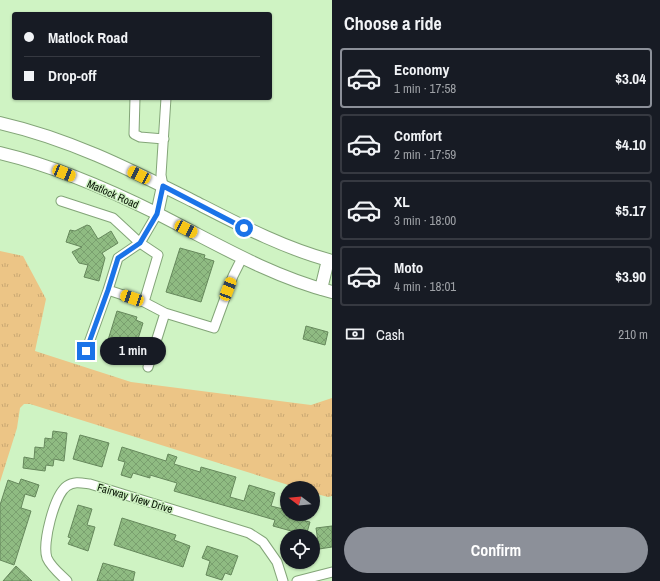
<!DOCTYPE html>
<html lang="en">
<head>
<meta charset="utf-8">
<style>
	:root { --surface:#171b24; --page:#242831; --text:#f1f3f6; --muted:#9ea1a6; --line:#363941; --accent:#8c9099 }
	body { margin:0; font-family:"Archivo Narrow",sans-serif; background:var(--page); color:var(--text); height:100vh; display:flex; flex-direction:column; font-size:15px; white-space:nowrap }
	* { box-sizing:border-box; margin:0 }
	p { font-size:13px; color:var(--muted) }
	.icon { flex:none; width:22px; height:22px; fill:none; stroke:currentColor; stroke-width:2; stroke-linecap:round; stroke-linejoin:round }
	.map { position:relative; flex:1; overflow:hidden }
	.drawer { display:flex; flex-direction:column; background:var(--surface); width:328px }
	.drawer>* { flex:none }
	.banner { position:absolute; left:12px; top:12px; width:260px; height:88px; border-radius:4px; box-shadow:0 1px 3px #0004; display:grid; align-content:center; height:88px; padding:0 12px; background:var(--surface) }
	.needle { width:26px; rotate:286deg }
	.tools { position:absolute; left:280px; top:481px; display:grid; gap:8px }
	.tools a { display:grid; place-items:center; width:40px; height:40px; border-radius:50%; background:var(--surface); box-shadow:0 1px 3px #0004; font-size:20px }
	.end { position:absolute; width:18px; height:18px; margin:-9px; border:5px solid #1a73e8; background:#fff; box-shadow:0 0 0 2px #fff }
	.from { border-radius:50% }
	.bubble { position:absolute; height:28px; border-radius:14px; background:var(--surface); box-shadow:0 1px 3px #0004; font-size:13px; font-weight:800; line-height:28px; text-align:center }
	.car { position:absolute; width:12px; height:24px; margin:-12px -6px; border-radius:5px; box-shadow:0 0 3px 1px #0007; background:linear-gradient(#f5c518 24%,#345 0 40%,#f5c518 0 76%,#345 0 86%,#f5c518 0) }
	.banner b { display:flex; align-items:center; gap:14px; height:38px; font-size:15px }
	.banner b+b { border-top:1px solid var(--line) }
	.banner i { width:10px; height:10px; background:var(--text) }
	ul { padding:0; list-style:none }
	li { display:flex; align-items:center; gap:12px; height:60px; margin:0 8px 6px; padding:0 4px; border:2px solid var(--line); border-radius:4px }
	li div { flex:1 }
	li b { display:block; font-size:15px }
	li em { font-style:normal; font-weight:800 }
	li.current { border-color:var(--accent) }
	li>.icon { width:36px; height:36px; stroke-width:1.5 }
	h2 { padding:0 12px; font-size:18px; line-height:48px }
	.pay { display:flex; align-items:center; gap:10px; height:44px; padding:0 12px; font-size:15px }
	.pay p { margin-inline-start:auto }
	.cta { display:flex; gap:8px; margin-top:auto; padding:8px 12px }
	.cta a { flex:1; height:46px; border-radius:24px; background:var(--accent); color:#fff; font-size:16px; font-weight:800; line-height:46px; text-align:center }
	main { display:flex; flex:1; min-height:0 }
	.map>svg:first-child { display:block }
	.grass { fill:url(#grass-tufts) }
	.building { fill:url(#building-cross-hatch); stroke:#66885c }
	.lines { fill:none; stroke-linecap:round; stroke-linejoin:round }
	.minor-casing { stroke:#83a578; stroke-width:11 }
	.major-casing { stroke:#83a578; stroke-width:14 }
	.minor { stroke:#fff; stroke-width:9 }
	.major { stroke:#fff; stroke-width:12 }
	.route { stroke:#1a73e8; stroke-width:5 }
	.labels { text-anchor:middle; dominant-baseline:central; stroke-width:3; stroke-linejoin:round; paint-order:stroke }
	.street-label { font-size:11px; fill:#051002; stroke:#cff3c3 }
</style>
</head>
<body>
<main>
<div class="map">
<svg width="332" height="581" viewBox="0 0 332 581">
	<defs>
		<pattern id="grass-tufts" width="24" height="20" patternUnits="userSpaceOnUse"><rect width="24" height="20" fill="#ecc586"/><path d="M3 7l-1-3M5 7V3M7 7l1-3M15 17l-1-3M17 17v-4M19 17l1-3" fill="none" stroke="#c9a872"/></pattern>
		<pattern id="building-cross-hatch" width="8" height="8" patternUnits="userSpaceOnUse"><rect width="8" height="8" fill="#8fbb82"/><path d="M0 0l8 8M0 8l8-8" fill="none" stroke="#7aa06f"/></pattern>
	</defs>
	<rect width="100%" height="100%" fill="#cff3c3"/>
	<!-- grass -->
	<path class="grass" d="M0,251L23,256L46,299L35,351L131,382L311,405L332,398V496L328,497L313,493V488H298L30,404H24L20,408L17,428L0,482Z"/>
	<!-- building -->
	<path class="building" d="M87,225L90,226L98,239L111,231L118,243L102,253L105,258L99,281L84,277L88,265L79,263L72,252L82,247L66,242L70,230L75,231Z
		M180,248L205,255L204,258L214,261L201,302L166,292Z
		M117,311L137,317L136,320L143,323L131,361L104,353Z
		M306,326L328,332L325,345L303,339Z
		M53,431L67,433L64,461L54,459L53,466L46,465L45,471L23,468L24,457L34,459L35,447L44,448L45,438L52,439Z
		M80,435L109,443L102,467L73,459Z
		M122,447L166,461L168,454L177,457L174,464L200,472L201,467L236,477L230,497L244,501L249,485L275,493L271,506L287,510V514H299L306,516L305,521L310,522L306,536H294L295,532L273,526L275,520L174,491L177,483L150,475V478L133,473L131,478L121,475L125,462L118,460Z
		M21,479L39,485L35,497L25,494L21,508L31,511L14,565L0,560V505L8,480L19,484Z
		M78,505L92,509L87,525L95,527L88,551L68,544L71,538L68,537Z
		M122,518L176,535L174,540L190,546L183,567L114,545Z
		M332,526V547L319,549L316,528Z
		M207,546L238,556L231,575L225,573L222,580L206,575L210,561L202,558Z
		M103,563L135,572L133,581H97Z
		M16,566L32,581H3Z"/>
	<g class="lines">
		<!-- minor casing -->
		<g class="minor-casing">
			<path id="minor" d="M135,98L134,134L140,137L164,139
				M163,186L161,175L166,98
				M61,201L113,218L140,243L158,255L144,302
				M157,214L140,243L118,258L108,290L144,302L165,313L214,328L233,276L242,258
				M86,351L108,290
				M148,367L165,313
				M67,581C60,574 51,567 47,558C42,544 54,495 67,486C74,481 82,483 90,484L249,533L263,542L277,562L283,581
				M297,581L332,572"/>
		</g>
		<!-- major casing -->
		<g class="major-casing">
			<path id="major" d="M0,123C70,139 129,169 193,201C238,224 283,248 332,261
				M0,153C55,166 108,189 158,214C215,243 270,276 332,292
				M157,214L163,186
				M321,289L328,260"/>
		</g>
		<!-- minor -->
		<use href="#minor" class="minor"/>
		<!-- major -->
		<use href="#major" class="major"/>
	</g>
	<g class="lines">
		<!-- route -->
		<path class="route" d="M86,351L108,290L118,258L140,243L157,214L163,186L244,228"/>
	</g>
	<g class="labels">
		<!-- street labels -->
		<g class="street-label">
			<text transform="translate(113 194) rotate(24)">Matlock Road</text>
			<text transform="translate(135 498) rotate(17)">Fairway View Drive</text>
		</g>
	</g>
</svg>
<div class="tools">
<a><svg class="needle" viewBox="-14 -14 28 28"><path d="M0-13l5 13h-10z" fill="#e53935"/><path d="M0 13l5-13h-10z" fill="#9ea1a6"/></svg></a>
<a><svg class="icon" aria-label="locate" viewBox="0 0 24 24"><circle cx="12" cy="12" r="6"/><path d="M12 2v4M12 18v4M2 12h4M18 12h4"/></svg></a>
</div>
<i class="end from" style="left:244px;top:228px"></i>
<i class="end" style="left:86px;top:351px"></i>
<div class="bubble" style="left:100px;top:337px;width:66px">1 min</div>
<i class="car" style="left:64px;top:173px;rotate:112deg"></i>
<i class="car" style="left:139px;top:175px;rotate:296deg"></i>
<i class="car" style="left:186px;top:229px;rotate:117deg"></i>
<i class="car" style="left:228px;top:289px;rotate:21deg"></i>
<i class="car" style="left:132px;top:298px;rotate:289deg"></i>
<div class="banner">
<b><i class="from"></i>Matlock Road</b>
<b><i></i>Drop-off</b>
</div>
</div>
<section class="drawer">
<h2>Choose a ride</h2>
<ul>
<li class="current"><svg class="icon" aria-label="car" viewBox="0 0 24 24"><path d="M5 17H2v-5l4-1 3-4h7l3 4 3 1v5h-3M9 17h6M6 11h13"/><circle cx="7" cy="17" r="2"/><circle cx="17" cy="17" r="2"/></svg><div><b>Economy</b><p>1 min · 17:58</p></div><em>$3.04</em></li>
<li><svg class="icon" aria-label="car" viewBox="0 0 24 24"><path d="M5 17H2v-5l4-1 3-4h7l3 4 3 1v5h-3M9 17h6M6 11h13"/><circle cx="7" cy="17" r="2"/><circle cx="17" cy="17" r="2"/></svg><div><b>Comfort</b><p>2 min · 17:59</p></div><em>$4.10</em></li>
<li><svg class="icon" aria-label="car" viewBox="0 0 24 24"><path d="M5 17H2v-5l4-1 3-4h7l3 4 3 1v5h-3M9 17h6M6 11h13"/><circle cx="7" cy="17" r="2"/><circle cx="17" cy="17" r="2"/></svg><div><b>XL</b><p>3 min · 18:00</p></div><em>$5.17</em></li>
<li><svg class="icon" aria-label="car" viewBox="0 0 24 24"><path d="M5 17H2v-5l4-1 3-4h7l3 4 3 1v5h-3M9 17h6M6 11h13"/><circle cx="7" cy="17" r="2"/><circle cx="17" cy="17" r="2"/></svg><div><b>Moto</b><p>4 min · 18:01</p></div><em>$3.90</em></li>
</ul>
<div class="pay"><svg class="icon" aria-label="cash" viewBox="0 0 24 24"><path d="M3 7h18v10H3z"/><circle cx="12" cy="12" r="2"/></svg>Cash<p>210 m</p></div>
<div class="cta"><a>Confirm</a></div>
</section>
</main>
</body>
</html>
